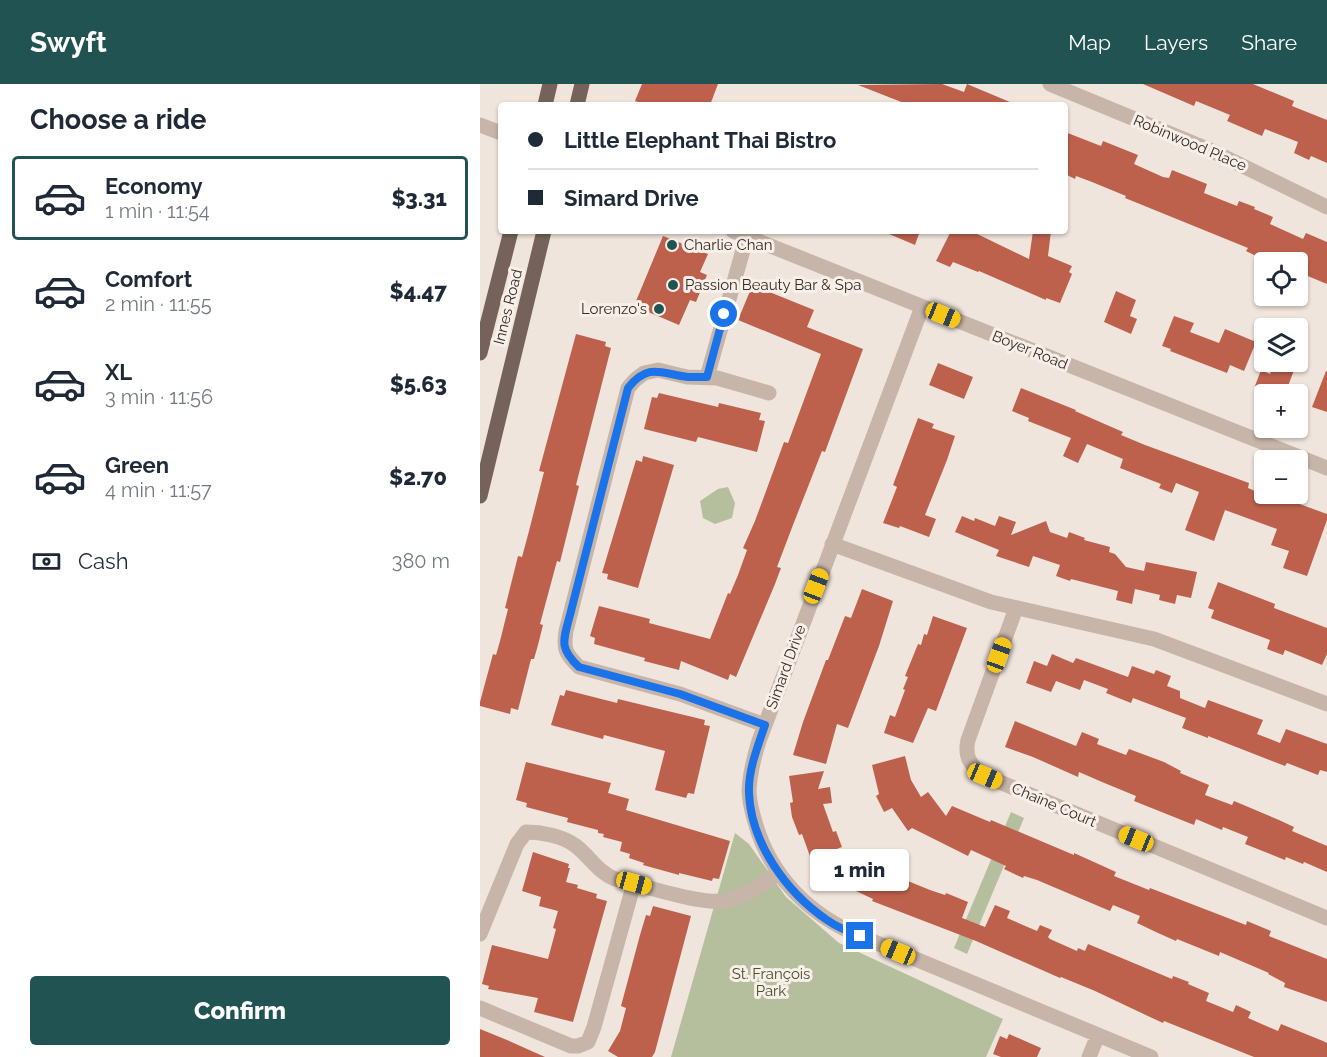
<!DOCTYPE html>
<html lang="en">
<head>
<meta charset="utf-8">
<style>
	:root { --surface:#fff; --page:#f2f2f3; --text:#1f2937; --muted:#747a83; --line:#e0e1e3; --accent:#215353 }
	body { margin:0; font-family:Raleway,sans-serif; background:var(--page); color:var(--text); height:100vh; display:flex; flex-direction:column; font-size:22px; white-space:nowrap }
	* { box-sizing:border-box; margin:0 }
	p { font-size:20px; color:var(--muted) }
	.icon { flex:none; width:33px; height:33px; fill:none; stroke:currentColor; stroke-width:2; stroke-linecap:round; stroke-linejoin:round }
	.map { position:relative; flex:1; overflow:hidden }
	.panel { display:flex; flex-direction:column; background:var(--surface); width:480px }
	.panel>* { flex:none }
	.guide { position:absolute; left:18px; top:18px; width:570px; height:132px; border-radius:6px; box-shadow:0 2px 4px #0004; display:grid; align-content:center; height:132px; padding:0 30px; background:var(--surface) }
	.buttons { position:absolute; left:774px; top:168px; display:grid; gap:12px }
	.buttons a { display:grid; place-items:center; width:54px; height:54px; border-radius:6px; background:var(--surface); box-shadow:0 2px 4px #0004; font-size:30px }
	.end { position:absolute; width:27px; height:27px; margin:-14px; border:8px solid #1a73e8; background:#fff; box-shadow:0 0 0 3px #fff }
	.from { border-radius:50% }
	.bubble { position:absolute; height:42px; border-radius:6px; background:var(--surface); box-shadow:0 2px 4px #0004; font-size:20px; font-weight:800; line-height:42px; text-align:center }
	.car { position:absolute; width:18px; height:36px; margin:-18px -9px; border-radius:8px; box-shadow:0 0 4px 2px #0007; background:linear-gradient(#f5c518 24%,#345 0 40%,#f5c518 0 76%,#345 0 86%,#f5c518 0) }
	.guide b { display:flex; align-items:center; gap:21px; height:57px; font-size:22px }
	.guide b+b { border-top:2px solid var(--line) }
	.guide i { width:15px; height:15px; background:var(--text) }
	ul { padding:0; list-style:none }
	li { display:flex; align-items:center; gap:18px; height:84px; margin:0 12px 9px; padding:0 18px; border:3px solid transparent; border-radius:6px }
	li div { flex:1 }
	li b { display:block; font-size:22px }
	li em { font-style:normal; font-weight:800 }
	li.selected { border-color:var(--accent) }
	li>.icon { width:54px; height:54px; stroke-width:1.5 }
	h2 { padding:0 30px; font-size:27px; line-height:72px }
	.pay { display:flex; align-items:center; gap:15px; height:66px; padding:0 30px; font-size:22px }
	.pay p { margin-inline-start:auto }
	.button { display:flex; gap:12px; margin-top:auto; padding:12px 30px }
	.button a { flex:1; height:69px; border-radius:6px; background:var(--accent); color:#fff; font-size:24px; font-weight:800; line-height:69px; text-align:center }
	header { display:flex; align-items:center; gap:36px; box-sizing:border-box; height:84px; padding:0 30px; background:var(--accent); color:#fff }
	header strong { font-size:28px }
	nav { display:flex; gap:33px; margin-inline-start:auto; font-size:21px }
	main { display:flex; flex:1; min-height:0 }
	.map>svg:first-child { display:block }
	.green { fill:#b5be9d }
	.building { fill:#bd614d }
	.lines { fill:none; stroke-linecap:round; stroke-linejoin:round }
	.minor { stroke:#c7b5a9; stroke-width:15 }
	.major { stroke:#75625a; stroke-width:15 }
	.route { stroke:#1a73e8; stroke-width:8 }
	.poi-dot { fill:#215353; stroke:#f8efe8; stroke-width:2 }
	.labels { text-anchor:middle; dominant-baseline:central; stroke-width:6; stroke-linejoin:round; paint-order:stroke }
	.street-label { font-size:15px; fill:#352b28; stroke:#f8efe8 }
	.poi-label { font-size:15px; fill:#352b28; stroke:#f8efe8; text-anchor:start }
	.park-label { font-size:15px; fill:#46512e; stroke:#f8efe8 }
</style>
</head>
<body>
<header>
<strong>Swyft</strong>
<nav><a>Map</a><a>Layers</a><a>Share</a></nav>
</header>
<main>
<section class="panel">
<h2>Choose a ride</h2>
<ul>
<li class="selected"><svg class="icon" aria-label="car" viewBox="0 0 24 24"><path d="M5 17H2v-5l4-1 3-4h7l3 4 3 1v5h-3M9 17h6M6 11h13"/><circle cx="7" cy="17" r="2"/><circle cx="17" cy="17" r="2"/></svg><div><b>Economy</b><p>1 min · 11:54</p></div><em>$3.31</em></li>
<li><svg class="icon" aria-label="car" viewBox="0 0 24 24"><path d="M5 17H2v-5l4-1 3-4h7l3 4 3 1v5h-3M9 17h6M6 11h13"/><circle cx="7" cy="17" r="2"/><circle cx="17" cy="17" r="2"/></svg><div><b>Comfort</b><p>2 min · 11:55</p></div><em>$4.47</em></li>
<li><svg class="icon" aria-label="car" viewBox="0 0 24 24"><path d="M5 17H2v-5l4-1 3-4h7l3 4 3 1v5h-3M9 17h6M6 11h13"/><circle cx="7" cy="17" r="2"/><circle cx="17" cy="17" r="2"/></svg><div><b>XL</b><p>3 min · 11:56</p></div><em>$5.63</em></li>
<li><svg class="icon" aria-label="car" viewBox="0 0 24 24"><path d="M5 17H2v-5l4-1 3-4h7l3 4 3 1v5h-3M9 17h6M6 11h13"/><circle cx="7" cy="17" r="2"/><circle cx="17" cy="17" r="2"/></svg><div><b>Green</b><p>4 min · 11:57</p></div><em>$2.70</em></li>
</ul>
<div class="pay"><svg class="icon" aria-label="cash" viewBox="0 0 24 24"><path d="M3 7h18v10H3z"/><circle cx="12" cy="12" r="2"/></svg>Cash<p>380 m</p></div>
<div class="button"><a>Confirm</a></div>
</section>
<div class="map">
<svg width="847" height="973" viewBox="0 0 847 973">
	<rect width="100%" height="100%" fill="#f0e5dc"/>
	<!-- green -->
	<path class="green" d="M248,403L255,419L252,434L235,440L223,434L220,417L238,405Z
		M531,728L544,734L487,870L474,864Z
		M255,749L269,760L306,813L359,859L523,935L506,973H191Z"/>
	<!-- building -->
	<path class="building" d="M162,0H238L230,21H166L155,17Z
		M462,0L484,8L487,0L537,21H429L378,1Z
		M663,0H773L814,17L812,22L847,36V79L831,72L829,76L814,69L818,58L785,45L782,52L747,37L750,31L716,17L714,22Z
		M585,48L621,62L623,57L658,71L654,80L683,93L689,94L692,86L727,100L724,109L757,122L759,117L775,123L774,125L793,133L790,140L823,155L826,149L847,158V200L818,188V178H779L780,174L766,167L768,164L645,114L646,112L612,98L596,92L595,95L585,90Z
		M402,147H440L435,161Z
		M471,147H491L549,175L553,147H571L568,172L592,182L589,188L592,190L580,219L566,214V216L499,187L498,188L473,178L470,183L456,177Z
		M183,152L228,170L220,188L227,191L216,218L210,216L199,241L154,222Z
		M277,203L334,226L327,243L383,265L345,368L342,367L313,441L297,483L301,484L295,500L256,593L250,590L248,596L201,577L199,586L164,577L165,574L114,560L115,554L110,552L119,522L170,535L169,539L230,555L248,509L250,510L258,491L267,466L263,464L275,437L304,358L308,359L341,270L258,236L270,207L275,209Z
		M636,207L656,216L650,232L657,235L651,250L624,238Z
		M694,232L714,239L710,248L739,259L745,245L776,258L764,287L750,281L747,289L690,267L691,265L682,262Z
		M96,250L126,258L125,262L131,264L96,401L99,402L80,478L77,477L60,540L63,541L58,561L54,575H51L38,626L31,624L30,630L0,622V618L13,570L16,571L20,557L28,525L25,524L38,472L42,473L49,447L64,388L59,387Z
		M795,278H807L816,281L805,310L775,302L781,286L790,290Z
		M458,279L493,293L484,315L449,301Z
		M846,287L847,288V328L832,323Z
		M541,304L596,326L595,327L643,348L641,351L665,361L769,399L768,404L782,410H804L803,414L847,430V436L827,492L803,484L809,467L791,461L797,445L745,426L734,457L705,446L719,408L696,399L692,409L679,404L681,400L640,384L643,375L607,360L598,379L583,372L591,354L548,337L549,334L532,327Z
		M179,309L238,323L239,319L281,329L279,336L285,337L277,368L218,353L216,358L164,345L172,313L177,314Z
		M438,334L454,340L452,344L475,352L467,376L445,431L456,435L449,453L420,442L419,444L403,439L417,403L413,401Z
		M163,372L194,381L158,504L127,495L128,490L122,489L156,376L162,378Z
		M482,432L494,437L495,434L515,442L519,432L536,438L531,451L566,437L570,448L587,454L589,448L605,454L604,456L630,463L629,468L635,470L646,483L664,487L666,478L717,488L711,514L697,511L695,520L679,516L680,511L655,505L652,520L636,516L638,507L591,495L590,497L576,492L580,481L553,472L549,483L516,472L519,466L475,448Z
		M738,498L795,520L794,524L847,544V570L842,581L805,566L803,571L787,565L790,556L731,534L734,526L728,524Z
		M382,505L413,517L399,562L368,644L357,640L346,680L313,671L323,638L346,576H348L365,532L371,534Z
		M453,532L487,544L456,627L448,624L433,659L404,649L410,631L415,633L425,606L423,605L428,593L425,592L438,560L441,561L444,550L447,551Z
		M572,570L593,579L596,574L648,593L652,582L674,590L676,586L691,592L687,602L700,607V614L725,624L728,616L783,636L777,650L800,659L806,645L847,660V688L840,686L838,691L807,679L805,682L728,652V654L702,644L706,634L653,614L651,619L626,609L628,605L604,596L600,606L576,597L571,608L546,599L554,577L567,582Z
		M86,606L137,619L138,615L225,636L224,641L230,642L214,710L208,709L206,714L175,706L185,667L124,651L123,655L71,641L80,611L84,612Z
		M535,637L596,662L602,648L619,655L617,660L646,671L649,665L684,678L701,687L700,689L729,701L725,711L752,721L754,717L799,736L814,743L812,747L847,762V788L824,778L823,780L806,773L805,776L765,760L768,753L743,743L742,746L716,735L714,741L654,717L656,712L622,698L599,688L598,693L553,673L525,663Z
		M425,672L431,696L441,713L448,708L466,732L472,722L510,738L511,736L594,771V769L614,778L636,788L634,792L669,806L670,804L766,841L767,837L791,847L789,852L847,875V918L804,903L805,899L788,890L789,889L740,868L739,872L697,855L696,857L678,849L657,839L660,832L633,821L630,827L557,796L544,792L543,794L524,785L526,782L491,766L488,772L432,744L428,747L412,724L404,728L396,712L399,710L392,681Z
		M46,678L131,699L128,709L149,715L146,726L250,757L239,795L233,794L232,797L199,789V791L163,781L164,779L149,774L150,770L140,767L142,758L123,753L124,750L118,749V746L87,738L88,734L46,723L47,719L36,716Z
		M344,687L338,705L350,703L352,719L343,720L353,748L356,747L362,763L331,775L322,750L319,751L312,733L310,719L313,718L309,692Z
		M364,766L409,785L411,780L426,786L423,795L450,806L465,811L466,809L488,818L482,834L505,843L515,821L530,827L527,834L557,847L560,841L572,846L568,853L570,855L597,867L598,864L605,867L608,860L692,895L693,892L709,898L708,900L729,909L726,917L753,928L756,921L771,928L768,934L798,947L801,940L843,957L847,959V973H774L684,937L683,939L670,933L615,907L581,893L580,894L496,857L392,817L393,815L376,807L378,803L353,792Z
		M53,768L89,780L88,784H90L86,798L98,801L97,804L117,810L116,814L127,817L93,938L54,928L58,914L8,905L9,902L2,900L12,861L68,875L76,845L73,844L78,827L59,822L61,813L42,807Z
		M173,822L211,832L175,968L172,973H138L128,967L140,947L146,924L141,922L160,851L166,831L170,832Z
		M0,945L27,956L65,973H0Z
		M529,950L561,964L557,973H521L513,970L520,952L527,955Z"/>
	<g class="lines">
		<!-- minor -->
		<path class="minor" d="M570,0L732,67L847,123
			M0,41L21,49
			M253,147L847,384
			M442,223L279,657C274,673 270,689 269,706C269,717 272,728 275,738C290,792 329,831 380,852L671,973
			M227,293L267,152
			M352,460L511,518L674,555L847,620
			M536,524L488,656C484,674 491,682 505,692L847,834
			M285,641L200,610L99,583C86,570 83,566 86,547L148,304L155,296L164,289L178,286L207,293L237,294L289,309
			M0,850L37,760L46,748C61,748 83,752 96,762C110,773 118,788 135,795C164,801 224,823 250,816C267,811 284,799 299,789
			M0,924L91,962H98L108,958L114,943L154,799
			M609,973L618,951"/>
		<!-- major -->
		<path class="major" d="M65,21L70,0
			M97,21L102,0
			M0,269L31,147
			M0,412L64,147"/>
	</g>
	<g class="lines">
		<!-- route -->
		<path class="route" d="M244,230L227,293C221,293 214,293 208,293C181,290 169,278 148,304L90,531C83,557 79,564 99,583L200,610L285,641C278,662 268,686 269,709C271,759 306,808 347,836C357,843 369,848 380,852"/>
	</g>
	<!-- markers -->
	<g class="poi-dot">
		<circle cx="192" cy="161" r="6"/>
		<circle cx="193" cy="201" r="6"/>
		<circle cx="179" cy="225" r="6"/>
	</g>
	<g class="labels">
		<!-- street labels -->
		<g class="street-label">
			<text transform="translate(710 59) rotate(23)">Robinwood Place</text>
			<text transform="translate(28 223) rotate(-76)">Innes Road</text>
			<text transform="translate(550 266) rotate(22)">Boyer Road</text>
			<text transform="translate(306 583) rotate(-70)">Simard Drive</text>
			<text transform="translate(574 721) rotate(23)">Chaîne Court</text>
		</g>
		<!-- poi labels -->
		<g class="poi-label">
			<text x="204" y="161">Charlie Chan</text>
			<text x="205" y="201">Passion Beauty Bar &amp; Spa</text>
			<text x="167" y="225" text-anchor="end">Lorenzo's</text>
		</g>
		<!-- park labels -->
		<g class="park-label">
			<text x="291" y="890">St. François<tspan x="291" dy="17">Park</tspan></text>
		</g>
	</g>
</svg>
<div class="buttons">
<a><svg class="icon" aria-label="locate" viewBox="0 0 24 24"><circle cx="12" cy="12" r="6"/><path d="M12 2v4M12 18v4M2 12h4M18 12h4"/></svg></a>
<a><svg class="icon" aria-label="layers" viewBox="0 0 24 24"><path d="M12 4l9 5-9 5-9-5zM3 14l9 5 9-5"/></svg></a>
<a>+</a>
<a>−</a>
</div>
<i class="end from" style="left:244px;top:230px"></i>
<i class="end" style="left:380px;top:852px"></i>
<div class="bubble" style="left:330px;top:765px;width:99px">1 min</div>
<i class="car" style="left:463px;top:231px;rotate:112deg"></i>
<i class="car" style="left:336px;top:502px;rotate:21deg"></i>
<i class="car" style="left:519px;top:571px;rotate:20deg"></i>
<i class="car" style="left:505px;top:692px;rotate:113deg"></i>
<i class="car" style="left:656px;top:755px;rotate:292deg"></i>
<i class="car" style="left:154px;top:799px;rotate:105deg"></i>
<i class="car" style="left:418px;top:868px;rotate:293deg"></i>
<div class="guide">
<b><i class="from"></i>Little Elephant Thai Bistro</b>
<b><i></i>Simard Drive</b>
</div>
</div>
</main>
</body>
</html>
